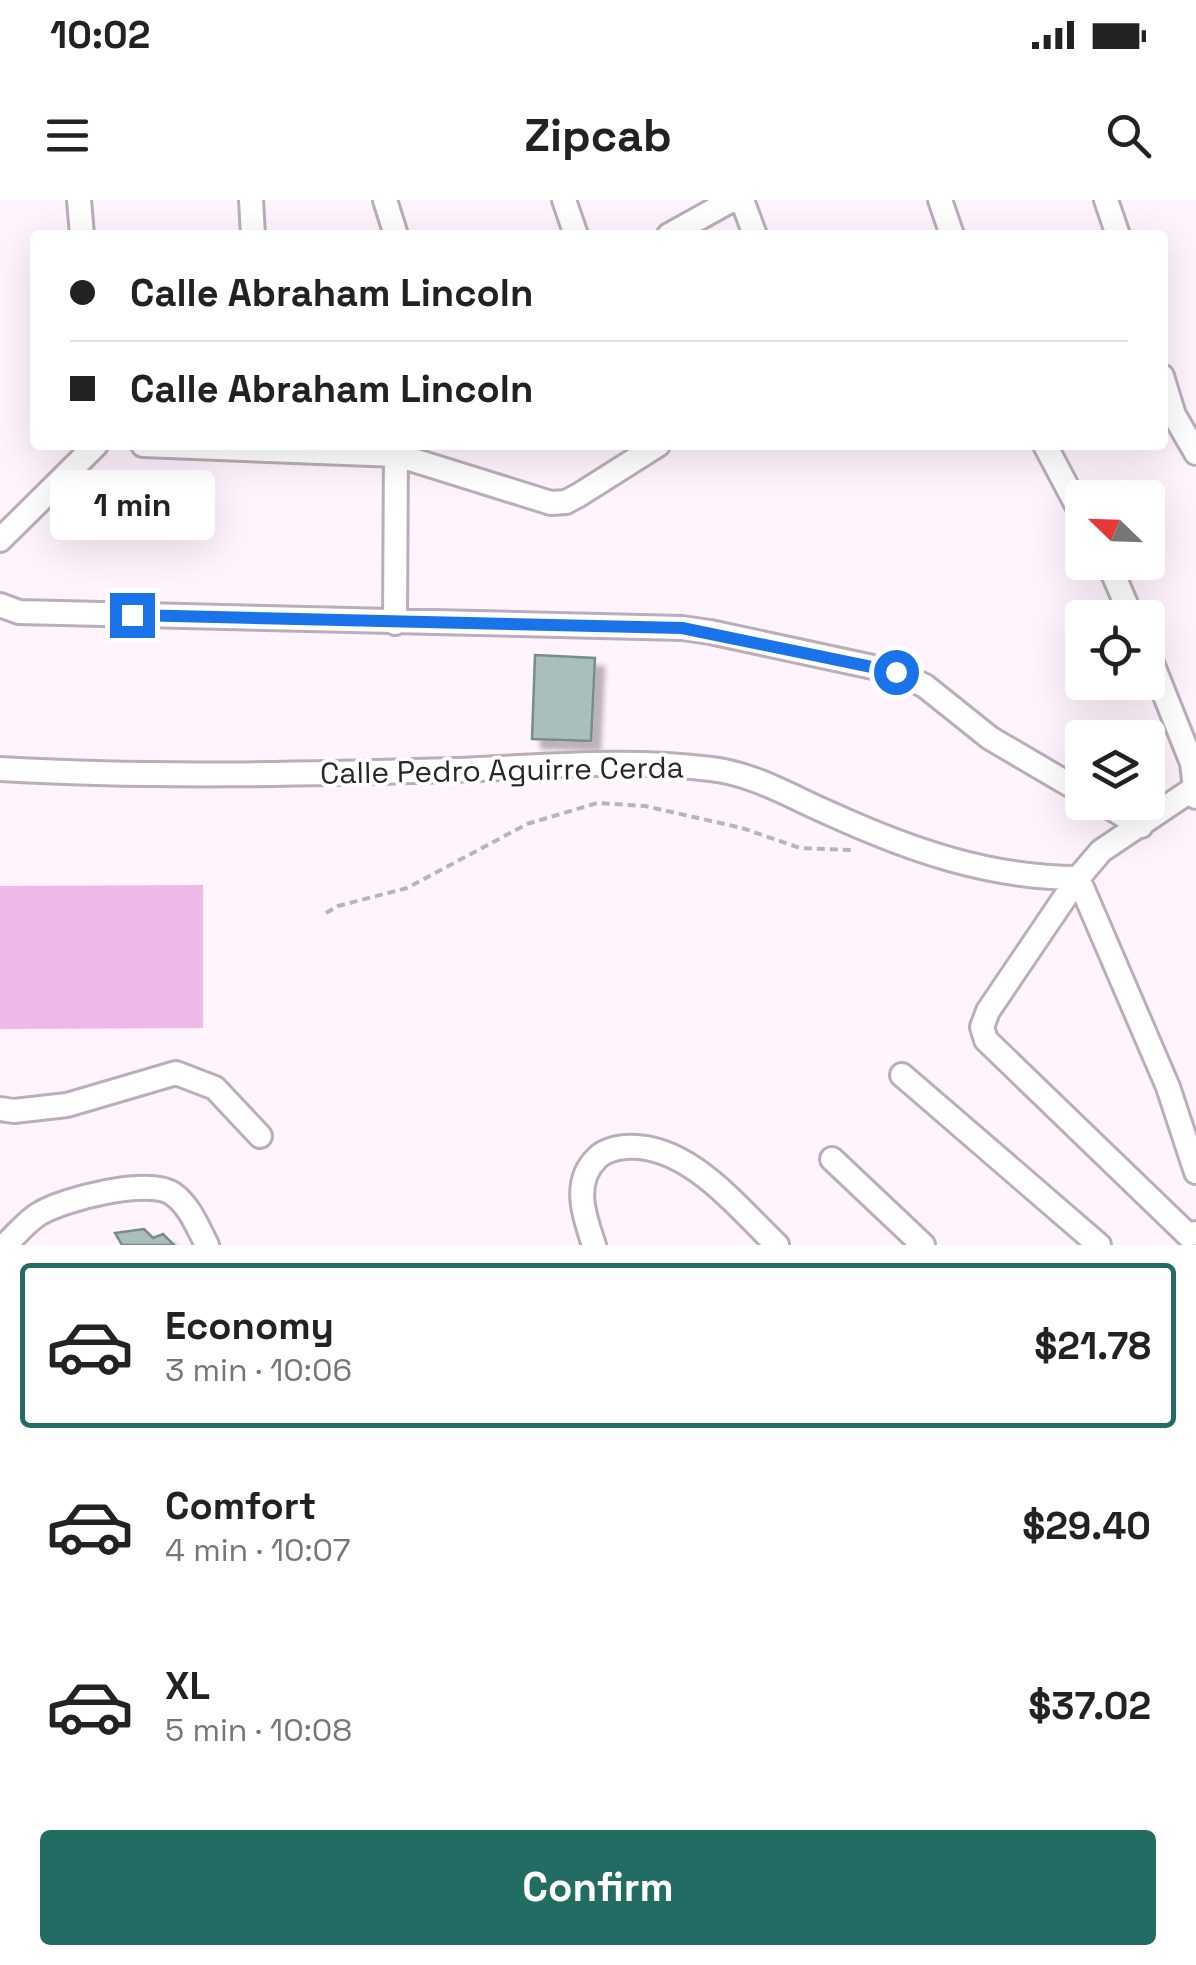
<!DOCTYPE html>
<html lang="en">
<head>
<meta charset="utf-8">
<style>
	:root { --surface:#fff; --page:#f2f2f2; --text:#222; --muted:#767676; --line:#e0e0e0; --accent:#236c64 }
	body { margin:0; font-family:"Space Grotesk",sans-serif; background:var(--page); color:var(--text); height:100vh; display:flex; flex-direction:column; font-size:38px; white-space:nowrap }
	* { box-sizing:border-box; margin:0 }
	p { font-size:32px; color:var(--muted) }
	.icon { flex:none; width:55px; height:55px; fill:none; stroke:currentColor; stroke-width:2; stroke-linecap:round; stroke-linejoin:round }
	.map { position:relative; height:1045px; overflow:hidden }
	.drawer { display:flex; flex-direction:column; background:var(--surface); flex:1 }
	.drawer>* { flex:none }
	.top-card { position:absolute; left:30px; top:30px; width:1138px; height:220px; border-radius:10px; box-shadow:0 10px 40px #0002; display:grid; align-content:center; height:220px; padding:0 40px; background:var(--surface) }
	.needle { width:65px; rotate:293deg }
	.controls { position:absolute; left:1065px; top:280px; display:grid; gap:20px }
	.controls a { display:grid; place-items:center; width:100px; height:100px; border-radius:10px; background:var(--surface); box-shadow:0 10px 40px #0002; font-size:50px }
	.end { position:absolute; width:45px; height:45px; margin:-22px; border:12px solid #1a73e8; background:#fff; box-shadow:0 0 0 5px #fff }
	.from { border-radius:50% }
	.bubble { position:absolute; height:70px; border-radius:10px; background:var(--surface); box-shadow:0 10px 40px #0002; font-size:32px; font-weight:800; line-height:70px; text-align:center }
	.top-card b { display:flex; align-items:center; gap:35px; height:95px; font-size:38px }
	.top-card b+b { border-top:2px solid var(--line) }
	.top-card i { width:25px; height:25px; background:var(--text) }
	ul { padding:18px 0 0; list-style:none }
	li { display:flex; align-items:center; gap:30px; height:165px; margin:0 20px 15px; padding:0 20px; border:5px solid transparent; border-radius:10px }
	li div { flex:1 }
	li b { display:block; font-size:38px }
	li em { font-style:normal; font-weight:800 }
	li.on { border-color:var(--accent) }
	li>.icon { width:90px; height:90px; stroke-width:1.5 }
	.action { display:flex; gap:20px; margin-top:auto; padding:20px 40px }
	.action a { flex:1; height:115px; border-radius:10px; background:var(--accent); color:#fff; font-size:40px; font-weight:800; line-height:115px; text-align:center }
	.status { display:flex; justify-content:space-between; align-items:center; height:70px; padding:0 50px; background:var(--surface); direction:ltr }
	.status svg { height:28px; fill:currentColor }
	header { display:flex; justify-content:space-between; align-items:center; height:130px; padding:0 40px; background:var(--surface); font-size:45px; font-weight:800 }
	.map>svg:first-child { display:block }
	.green { fill:#eeb9e7 }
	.building { fill:#aabfbb; stroke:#788c89; stroke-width:2.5; filter:url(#shadow) }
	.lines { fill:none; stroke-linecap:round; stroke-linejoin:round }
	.minor-casing { stroke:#bbadb9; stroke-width:28 }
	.path { stroke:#bcb2ba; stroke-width:4; stroke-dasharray:8 5; stroke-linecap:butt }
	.minor { stroke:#fff; stroke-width:22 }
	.route { stroke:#1a73e8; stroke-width:12 }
	.labels { text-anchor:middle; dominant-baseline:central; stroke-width:8; stroke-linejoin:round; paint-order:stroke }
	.street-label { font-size:30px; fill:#2b252a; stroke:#fff }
</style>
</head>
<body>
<div class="status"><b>10:02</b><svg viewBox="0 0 49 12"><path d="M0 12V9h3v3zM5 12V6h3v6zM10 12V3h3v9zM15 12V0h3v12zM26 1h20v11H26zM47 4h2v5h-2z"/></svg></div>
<header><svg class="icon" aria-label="menu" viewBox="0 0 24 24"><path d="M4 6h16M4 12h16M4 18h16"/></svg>Zipcab<svg class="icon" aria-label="search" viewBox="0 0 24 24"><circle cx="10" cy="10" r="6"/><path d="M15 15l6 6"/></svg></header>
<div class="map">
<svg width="1196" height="1045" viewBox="0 0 1196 1045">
	<defs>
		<filter id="shadow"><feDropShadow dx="9" dy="9" stdDeviation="2.5" flood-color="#0004"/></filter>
	</defs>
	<rect width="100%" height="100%" fill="#fff3fd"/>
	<!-- green -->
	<path class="green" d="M203,685V828L0,829V686Z"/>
	<!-- building -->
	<path class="building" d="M535,455L595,458L591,541L532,539Z
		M144,1029L153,1038L163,1034L174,1045H122L115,1033Z"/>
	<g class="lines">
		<!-- minor casing -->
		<g class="minor-casing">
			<path id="minor" d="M79,0L82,35
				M251,0L253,35
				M385,0L396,35
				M564,0L576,35
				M742,0L755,35
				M940,0L952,35
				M1106,0L1118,35
				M669,35L732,0
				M1162,176L1174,215L1196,253
				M143,245L397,255L551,303L566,302L579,295L658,245
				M1045,245L1082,315
				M0,340L96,245
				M1108,362L1132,418
				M0,405L19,412L682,428L710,432L896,472L925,486L990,538L1082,592
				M395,423L396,245
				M1148,453L1192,563L1196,597
				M0,569C151,578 303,574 454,570C540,567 625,558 711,569C755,574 791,597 831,614C910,650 990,678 1078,678
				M1196,587L1101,651L1078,678L988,811L982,827L986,840L1188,1035L1196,1033
				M1101,602L1141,626
				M1078,678L1168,887L1196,972
				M902,875L1099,1045
				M0,909L14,911L67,905L176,873L215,888L260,936
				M832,959L923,1045
				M5,1045C16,1035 27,1021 39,1014C63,999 149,977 173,994C190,1006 198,1028 207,1045
				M594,1045C584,1016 572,982 597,958C604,951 615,948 625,947C687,942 737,1007 777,1045"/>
		</g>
		<!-- path -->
		<path class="path" d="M326,713L338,706L407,688L527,624L597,603L645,606L742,628L800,648L851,650"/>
		<!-- minor -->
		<use href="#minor" class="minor"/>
	</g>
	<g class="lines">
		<!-- route -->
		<path class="route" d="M132,415L682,428L896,472"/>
	</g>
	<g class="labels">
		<!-- street labels -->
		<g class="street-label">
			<text transform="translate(502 570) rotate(-1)">Calle Pedro Aguirre Cerda</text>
		</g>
	</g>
</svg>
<div class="controls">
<a><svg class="needle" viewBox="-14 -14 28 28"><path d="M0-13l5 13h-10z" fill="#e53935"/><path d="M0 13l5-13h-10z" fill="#767676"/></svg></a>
<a><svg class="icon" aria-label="locate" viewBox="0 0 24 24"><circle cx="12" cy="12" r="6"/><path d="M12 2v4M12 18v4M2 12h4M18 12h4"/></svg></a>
<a><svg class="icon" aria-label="layers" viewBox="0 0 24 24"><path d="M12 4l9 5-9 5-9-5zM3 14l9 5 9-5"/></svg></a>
</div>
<i class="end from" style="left:896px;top:472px"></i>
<i class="end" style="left:132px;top:415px"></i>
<div class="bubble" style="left:50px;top:270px;width:165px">1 min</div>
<div class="top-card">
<b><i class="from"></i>Calle Abraham Lincoln</b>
<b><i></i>Calle Abraham Lincoln</b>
</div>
</div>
<section class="drawer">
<ul>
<li class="on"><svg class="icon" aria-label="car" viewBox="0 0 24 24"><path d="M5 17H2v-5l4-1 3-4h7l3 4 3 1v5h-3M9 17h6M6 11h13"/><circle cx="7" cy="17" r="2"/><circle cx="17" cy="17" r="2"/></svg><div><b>Economy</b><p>3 min · 10:06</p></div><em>$21.78</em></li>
<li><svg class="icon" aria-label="car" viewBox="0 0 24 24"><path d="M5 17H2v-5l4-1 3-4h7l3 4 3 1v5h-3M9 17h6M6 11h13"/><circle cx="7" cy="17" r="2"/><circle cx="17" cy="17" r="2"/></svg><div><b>Comfort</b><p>4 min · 10:07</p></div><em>$29.40</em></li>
<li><svg class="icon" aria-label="car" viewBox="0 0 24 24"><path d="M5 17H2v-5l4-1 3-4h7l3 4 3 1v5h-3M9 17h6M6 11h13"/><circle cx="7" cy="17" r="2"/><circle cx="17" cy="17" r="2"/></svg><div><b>XL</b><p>5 min · 10:08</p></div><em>$37.02</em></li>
</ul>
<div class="action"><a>Confirm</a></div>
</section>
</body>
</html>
